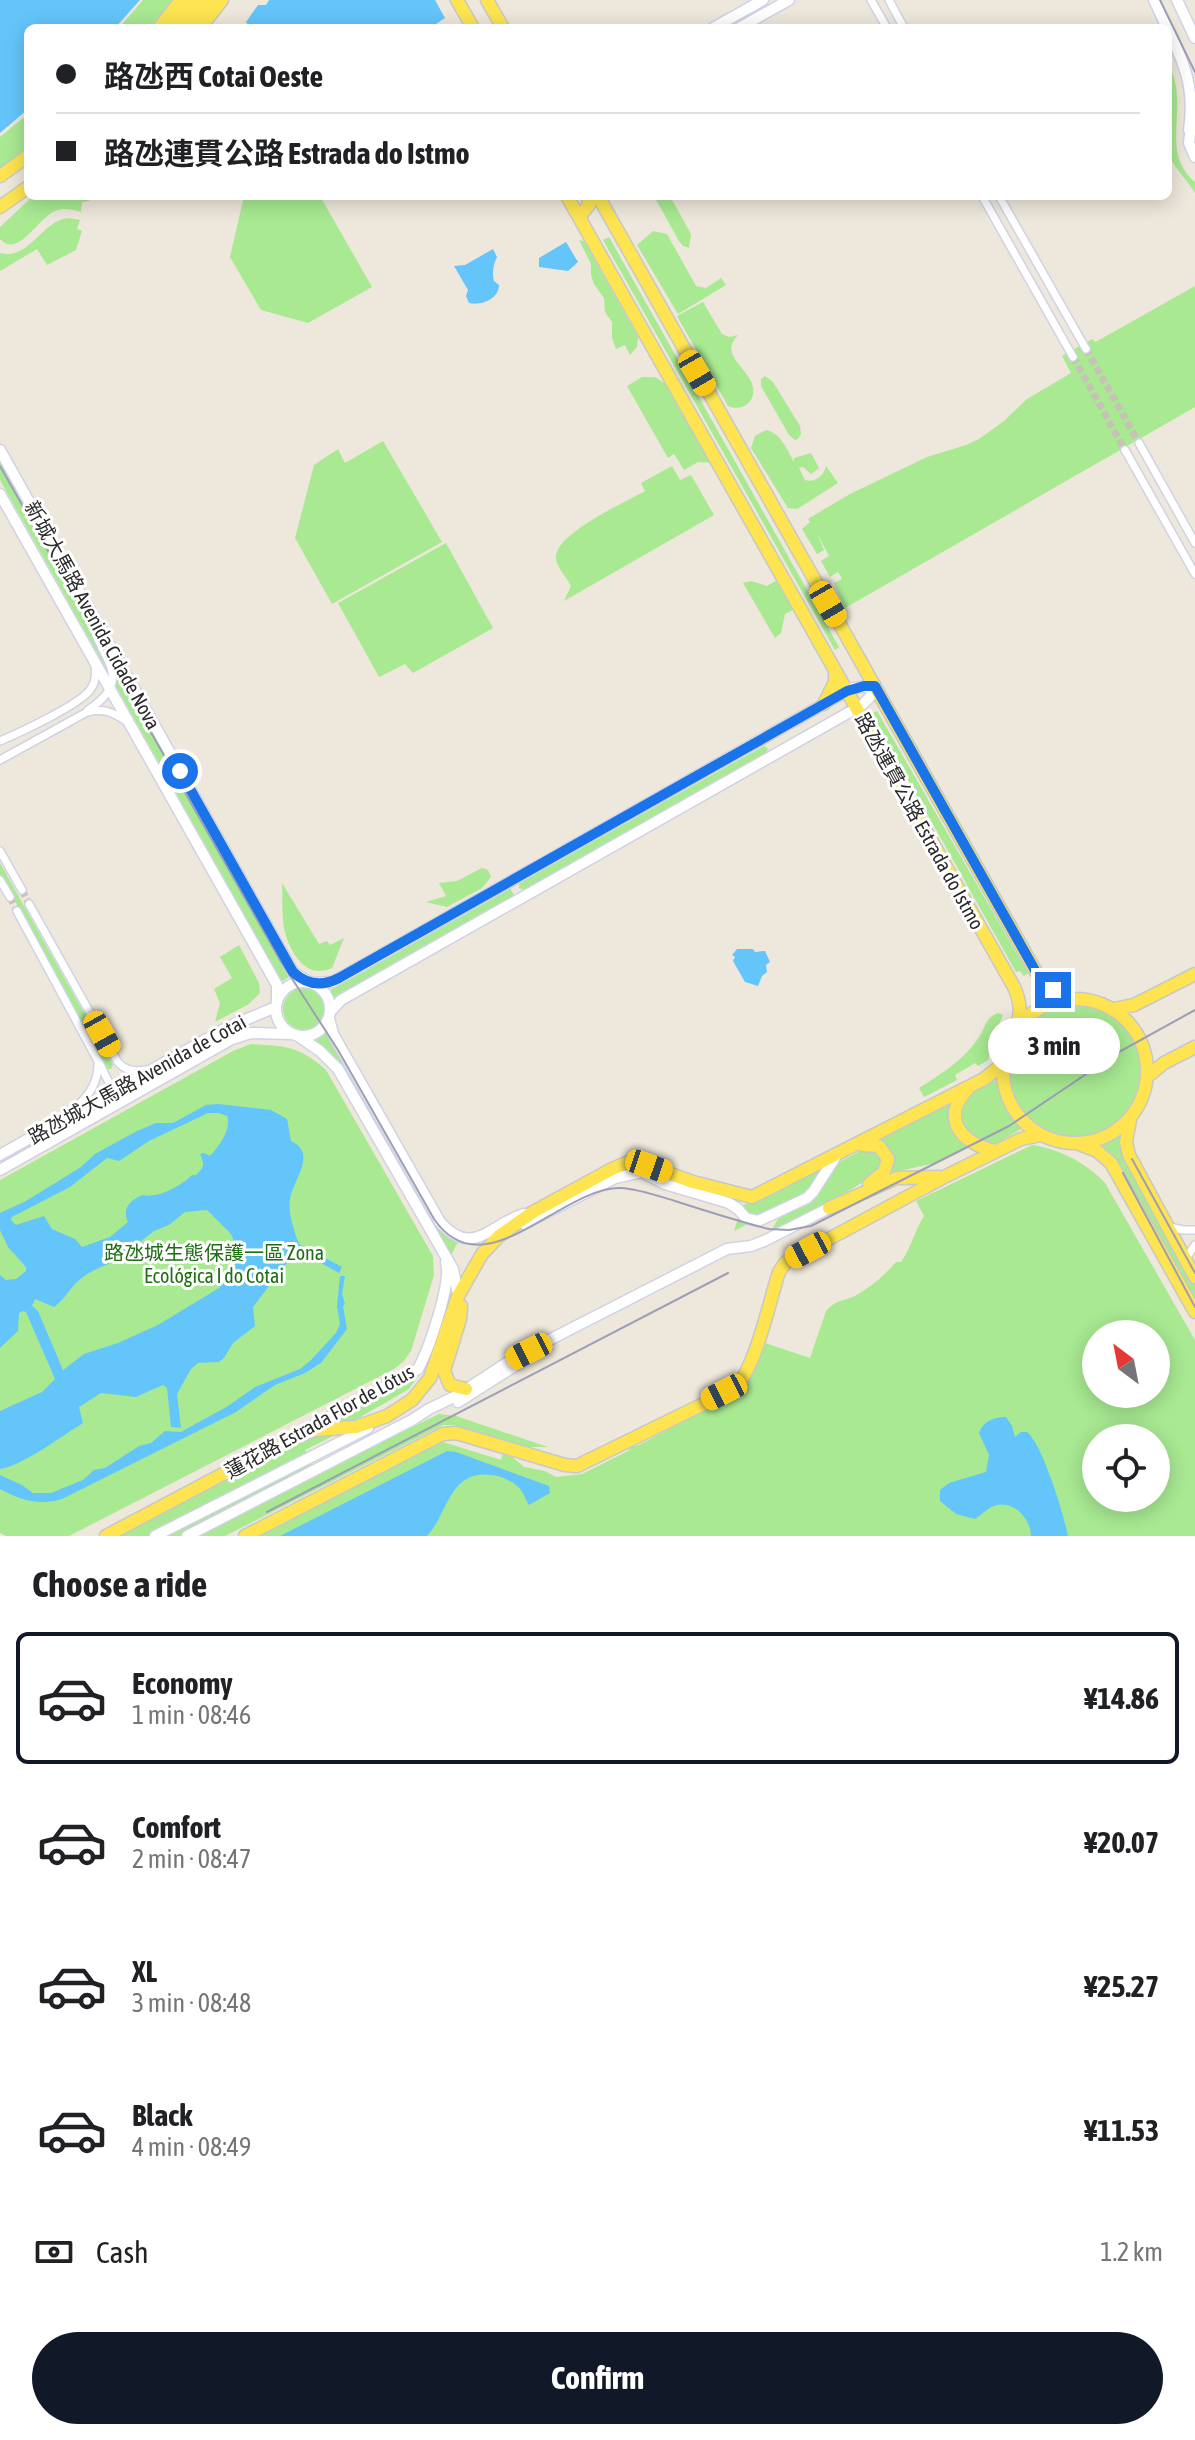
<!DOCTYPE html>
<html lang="en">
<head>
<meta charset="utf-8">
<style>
	:root { --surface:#fff; --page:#f2f2f2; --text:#202124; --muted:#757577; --line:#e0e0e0; --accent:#111827 }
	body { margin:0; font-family:"Asap Condensed","Noto Sans SC",sans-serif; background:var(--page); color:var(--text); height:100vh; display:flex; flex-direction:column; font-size:30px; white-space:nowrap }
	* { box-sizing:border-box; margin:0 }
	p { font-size:26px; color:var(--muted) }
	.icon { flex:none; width:44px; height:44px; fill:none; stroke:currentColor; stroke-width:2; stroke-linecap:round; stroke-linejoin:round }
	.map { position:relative; height:1536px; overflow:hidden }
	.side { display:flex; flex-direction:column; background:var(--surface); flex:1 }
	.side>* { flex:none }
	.guide { position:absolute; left:24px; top:24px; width:1148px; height:176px; border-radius:12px; box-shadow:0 4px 20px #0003; display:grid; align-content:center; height:176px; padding:0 32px; background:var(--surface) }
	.needle { width:52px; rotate:328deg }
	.tools { position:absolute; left:1082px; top:1320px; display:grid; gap:16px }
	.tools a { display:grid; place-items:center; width:88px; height:88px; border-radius:50%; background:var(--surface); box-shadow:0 4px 20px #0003; font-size:40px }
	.end { position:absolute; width:36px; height:36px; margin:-18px; border:10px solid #1a73e8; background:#fff; box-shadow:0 0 0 4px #fff }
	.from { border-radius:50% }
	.bubble { position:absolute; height:56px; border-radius:28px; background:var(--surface); box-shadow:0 4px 20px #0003; font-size:26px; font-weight:700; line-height:56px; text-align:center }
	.car { position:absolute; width:24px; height:48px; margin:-24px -12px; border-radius:10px; box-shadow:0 0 6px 2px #0007; background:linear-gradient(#f5c518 24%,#345 0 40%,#f5c518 0 76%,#345 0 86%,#f5c518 0) }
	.guide b { display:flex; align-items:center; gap:28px; height:76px; font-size:30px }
	.guide b+b { border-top:2px solid var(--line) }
	.guide i { width:20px; height:20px; background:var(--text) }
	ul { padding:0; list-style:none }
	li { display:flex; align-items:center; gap:24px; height:132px; margin:0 16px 12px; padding:0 16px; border:4px solid transparent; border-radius:12px }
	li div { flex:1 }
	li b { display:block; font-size:30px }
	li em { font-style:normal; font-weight:700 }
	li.on { border-color:var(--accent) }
	li>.icon { width:72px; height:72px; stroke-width:1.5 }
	h2 { padding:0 32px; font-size:36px; line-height:96px }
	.pay { display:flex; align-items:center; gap:20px; height:88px; padding:0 32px; font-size:30px }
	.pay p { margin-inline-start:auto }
	.action { display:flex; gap:16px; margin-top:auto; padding:16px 32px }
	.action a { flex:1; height:92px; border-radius:48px; background:var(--accent); color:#fff; font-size:32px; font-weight:700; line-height:92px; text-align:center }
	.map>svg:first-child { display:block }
	.green { fill:#a8e992; fill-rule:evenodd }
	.water { fill:#64c5fa; fill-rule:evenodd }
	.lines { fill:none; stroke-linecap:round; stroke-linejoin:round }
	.street-tunnel { stroke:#c7c1b8; stroke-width:7; stroke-dasharray:7 3.5; stroke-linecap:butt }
	.street-casing { stroke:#d0d2e5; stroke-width:10 }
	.secondary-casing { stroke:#d0d2e5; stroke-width:13 }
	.primary-casing { stroke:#c8c8c8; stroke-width:15 }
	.street { stroke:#fff; stroke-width:7 }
	.secondary { stroke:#fff; stroke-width:10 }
	.primary { stroke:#fde450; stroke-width:12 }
	.tram { stroke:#9d9fb7; stroke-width:2 }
	.route { stroke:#1a73e8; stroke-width:10 }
	.labels { text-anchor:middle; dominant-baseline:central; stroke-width:6; stroke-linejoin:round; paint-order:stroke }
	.street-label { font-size:20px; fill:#2a2a2a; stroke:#fff }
	.park-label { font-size:20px; fill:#1e6e13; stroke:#fff }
</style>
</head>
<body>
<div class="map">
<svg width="1195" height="1536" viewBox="0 0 1195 1536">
	<rect width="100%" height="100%" fill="#eee7db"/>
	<!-- green -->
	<path class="green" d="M143,0H173L149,28H119Z
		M1168,63C1172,71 1175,79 1176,87C1182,121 1164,155 1195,182V193C1188,181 1175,169 1170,157C1164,144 1168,81 1168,63Z
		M28,114V147L0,170V137Z
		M33,196H90L89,201L82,202L81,212C72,210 64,207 55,211C38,218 18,259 0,239V227Z
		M244,196H320L372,287L308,323L261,310L230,257Z
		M654,196H670L691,234L689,248L683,246L679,241Z
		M69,218L80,220L77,229L82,231L76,250L47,265L37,249L0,271V253C30,261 41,220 69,218Z
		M653,231L667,234L696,286L706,288L721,278L726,285L678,314L637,245Z
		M609,237L839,647L835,650L603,240Z
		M579,240L584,241L638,337L637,347L630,355L625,345L616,349L612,338V322L605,312L604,298L594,284L591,275V264Z
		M1195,286V407L845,608L834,583L842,579L838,572L830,577L821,561L829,556L817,533L824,550L817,554L802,529L810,522L808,519L850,494L927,457L966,445L979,439L1004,421L1027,399L1071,373L1062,356L1092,339L1095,342L1101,339Z
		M703,302L722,334L729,337L738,335C733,341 730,345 732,353C737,366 750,374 753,387C756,403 741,412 728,406L677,316Z
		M765,376L773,382L800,426L801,434L798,439L795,440L789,435L761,386V379Z
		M642,377H655L669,386L714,463L698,462L684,470L674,454L668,458L627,386Z
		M766,430C781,433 787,450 794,462V458L811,453L819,468L811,474L803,467L799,468L805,480C815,483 824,476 826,466L838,483L797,509L788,508L751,448L755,436Z
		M383,441L442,542L332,604L295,538L314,465L338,449L345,463Z
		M0,461L290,976L283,981L280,978L0,480Z
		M672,466L680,480L691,475L714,515L564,601L571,586C567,577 557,568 556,559C553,534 626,502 645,491L641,483Z
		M446,543L493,628L413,673L405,664L379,677L338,603Z
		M779,579L797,608L785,614L781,633L775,638L743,583L751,581L767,586Z
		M877,711L1028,973L1024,976L1020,971L1016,972L871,714Z
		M764,746L768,749L765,754L524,890L519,888V883Z
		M0,863L113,1065L111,1069H108L0,874Z
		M482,868L488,870L491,877L482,888L447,907L426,902L446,896L439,883L457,881Z
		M282,883L319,944L327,941L330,945L344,938L332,968C308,979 293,957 286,936C281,920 283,899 282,883Z
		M510,888L514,895L333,998L329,991Z
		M239,945L259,983L260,993L249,1004L215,1022L220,1003L214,989L232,978L220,957Z
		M283 1009a21 21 0 1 1 42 0a21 21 0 1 1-42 0Z
		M1008 1070a68 68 0 1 1 136 0a68 68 0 1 1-136 0Z
		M998,1013L1003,1015L992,1041L988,1060L978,1066L975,1063L955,1075L957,1080L924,1097L919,1088C940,1075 965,1059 979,1037C986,1027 985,1018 998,1013Z
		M329,1031L438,1228L445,1235L458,1242L451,1255L336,1060L326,1049L313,1042Z
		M251,1044C285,1046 300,1046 326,1070L433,1256L434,1275L411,1351L404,1361L394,1369L69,1536H6L0,1533V1180L233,1051Z
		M996,1080C1000,1099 1007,1115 1021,1129L997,1143H978L960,1122C964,1092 971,1093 996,1080Z
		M954,1101L970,1146L940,1162L899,1171L888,1177L885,1145L879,1140Z
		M1124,1132L1195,1282V1306L1098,1146L1112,1141Z
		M1032,1145C1059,1149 1087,1163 1105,1183L1195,1340V1536H259L443,1442L501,1460L503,1453L510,1455L524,1467L545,1471L556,1477L582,1474L628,1451L631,1447L639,1445L737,1393L762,1342L810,1358L826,1311C835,1300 844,1301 855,1296C871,1287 884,1276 896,1262H901C912,1247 914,1231 924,1216L916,1201ZM1096,1334H1156V1394H1096ZM1096,1438H1156V1498H1096Z
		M866,1148H873C877,1153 883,1158 881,1165C877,1181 789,1222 771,1231L778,1219L811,1201L818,1195L835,1164Z
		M825,1164L814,1185L801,1197L734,1231L742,1206Z
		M451,1287L450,1298L430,1360L409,1389L357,1419L337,1434L305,1450L316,1474L439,1414L456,1416L548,1447H528L454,1425H443L225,1536H120L311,1436L327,1423L422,1372L426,1366Z"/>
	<!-- water -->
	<path class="water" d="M0,0H140L115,28H28V109L0,133Z
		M269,0H435L445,18L430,28H250L246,22L258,5H266Z
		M566,242L578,262L568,271L539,267V258Z
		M493,249L497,257C493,265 492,273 494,281L499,285C499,299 481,306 469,303L466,296L468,290L454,266L465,265Z
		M737,949H753L755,952L765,951L770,962L766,965L767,972L762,976L758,986L745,982L733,961L735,957L732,955Z
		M218,1104L271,1110L287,1119L291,1141C318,1153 293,1180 290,1199C288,1214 294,1230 299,1244L342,1267L339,1273L314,1259H309L304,1255L289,1260L253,1307L255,1326L233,1343L224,1358L219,1362L198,1363L191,1369L177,1394L181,1428L171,1427L167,1388L163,1385L136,1397L101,1393L79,1407L83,1423C62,1436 22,1466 0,1469V1411L42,1392L55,1379L26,1312L23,1311L19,1313L18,1331L0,1348V1275L6,1280L16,1279L26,1271V1267L8,1247L0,1230V1213L26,1201L81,1167L95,1154L135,1132L156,1123H173L206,1105ZM219,1113L227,1116C232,1129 219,1146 210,1156L204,1153L200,1154C205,1165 204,1167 196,1175H192C182,1185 158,1199 143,1195C129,1200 122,1209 128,1222L110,1237L82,1247L75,1239L52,1229L44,1216L16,1225L11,1220L12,1217L70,1187L107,1158L119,1161L149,1141L208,1113ZM207,1210L231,1234L240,1258L219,1288L158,1325L118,1343L84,1354L63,1370L38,1311L32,1306L35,1299L54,1307C65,1299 68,1291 76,1283C90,1269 112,1263 130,1256L132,1248L154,1231L169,1225L185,1212Z
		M340,1276H345L342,1294L345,1304L343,1306L347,1329L321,1363L305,1373L275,1385L236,1412L62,1499C39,1506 20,1500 0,1489V1475L22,1485L33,1493H51L83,1480L94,1470L105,1468L139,1446L151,1443L165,1431L181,1432L228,1406L255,1387L300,1369L311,1360L336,1333L340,1324L337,1306Z
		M1006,1417L1012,1426L1015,1437L1021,1432H1027C1042,1443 1064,1515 1068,1536H1031C1031,1519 1014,1501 997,1505C988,1507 982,1515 975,1519L956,1514L940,1501V1490L949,1483L986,1472L989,1455L979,1433C983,1421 994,1417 1006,1417Z
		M447,1451L456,1452L549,1486L550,1493L529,1505C525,1500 525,1494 520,1489C515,1482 501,1476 492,1475C449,1469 448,1514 427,1536H280Z"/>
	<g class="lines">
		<!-- street-tunnel -->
		<path class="street-tunnel" d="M1086,349L1139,443
			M1073,357L1125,450
			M22,890L29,904
			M10,897L17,911"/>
		<!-- street casing -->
		<g class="street-casing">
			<path id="street" d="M871,0L887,28
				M889,0L904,28
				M982,196L1073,357
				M999,196L1086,349
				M1139,443L1195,543
				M1125,450L1195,574
				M88,710C141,675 91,654 95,620
				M0,741C19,733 79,705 90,690C96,682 96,675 95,665
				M0,760L87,712C103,708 113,712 126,721
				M0,851L22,890
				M0,880L10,897
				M29,904L117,1061C125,1071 135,1072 147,1070
				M17,911L98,1061C99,1082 89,1096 74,1109
				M99,1062C103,1069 106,1080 112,1086C127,1100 157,1073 174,1068
				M1169,1227L1183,1230H1195
				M1185,1260L1195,1245"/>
		</g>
		<!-- secondary casing -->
		<g class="secondary-casing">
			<path id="secondary" d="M1154,0L1167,28
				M1177,0L1195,38
				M713,28L763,0
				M739,28L789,0
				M1168,29C1185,65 1195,89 1189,130
				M1191,125L1189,143L1195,157
				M0,450L293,972L309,982
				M0,494L277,985V1000
				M276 1009a27 27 0 1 1 54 0a27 27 0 1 1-54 0Z
				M312,983L333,982L852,688L875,686L870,697L862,705L341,1000L331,1011
				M329,1018L333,1034L440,1222C473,1259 490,1224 524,1214
				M298,1036L320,1051L338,1069L453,1269L458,1295
				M0,1155L228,1027L276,1007
				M0,1170L232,1039L251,1033L291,1034
				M524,1224L615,1178L642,1172L665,1184L729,1203L738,1209L746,1218L758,1221L807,1198L813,1192L836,1156
				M458,1402L529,1357
				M305,1430L418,1369C429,1349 452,1283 446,1262
				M155,1536L368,1428
				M187,1536L412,1420L429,1409L458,1395L514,1358L727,1249L751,1246L764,1241L829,1208"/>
		</g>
		<!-- primary casing -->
		<g class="primary-casing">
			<path id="primary" d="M457,0L473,28
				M487,0L503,28
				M159,28L181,0
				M170,28L195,0
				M184,28L208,0
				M200,28L222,0
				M0,176L28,156
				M567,196L1014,987C1021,1003 1022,1015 1014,1031
				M598,196L1036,972C1045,986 1056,993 1072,998
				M0,207L28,187
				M579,217L589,205L588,196
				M824,704L835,682V670
				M1003 1071a72 72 0 1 1 144 0a72 72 0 1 1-144 0Z
				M1114,1009L1134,1005L1195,974
				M1148,1076L1164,1063L1195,1047
				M967,1090C939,1120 964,1145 996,1151
				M1130,1120L1126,1142L1129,1155L1195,1277
				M1079,1144L1097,1151L1111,1163L1195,1312
				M863,1145L879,1146L888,1159L884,1172L869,1184
				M829,1208L897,1178L939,1177
				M461,1306L460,1319L444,1371L450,1385L466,1389
				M106,1536L287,1440L315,1430L356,1427L387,1416L412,1400L430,1378L458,1296L482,1254L499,1236L533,1212L612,1169L628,1162H638L693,1182L752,1197L984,1079L1003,1064
				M245,1536L443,1434L456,1433L565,1465L577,1466L732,1390C754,1376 770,1299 779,1272L786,1262L946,1176L1021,1139L1041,1135"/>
		</g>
		<!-- street -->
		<use href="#street" class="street"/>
		<!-- secondary -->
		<use href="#secondary" class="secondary"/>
		<!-- primary -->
		<use href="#primary" class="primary"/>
		<!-- tram -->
		<path class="tram" d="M1160,0L1195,72
			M0,466L280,960L338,1050L434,1219C484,1292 562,1186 621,1188C639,1189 658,1196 675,1201C706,1211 737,1221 769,1229L789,1230L811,1226L1009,1126L1119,1052L1195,1010
			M1132,1159L1195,1273
			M1123,1173L1195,1307
			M267,1512L728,1273"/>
	</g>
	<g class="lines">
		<!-- route -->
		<path class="route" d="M180,771L293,972C307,985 322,987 339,978L847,691L864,686H875L1036,972L1041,980L1053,990"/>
	</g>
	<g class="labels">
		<!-- street labels -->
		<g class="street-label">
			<text transform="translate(93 615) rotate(61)">新城大馬路 Avenida Cidade Nova</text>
			<text transform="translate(920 821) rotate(61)">路氹連貫公路 Estrada do Istmo</text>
			<text transform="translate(137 1079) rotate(-29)">路氹城大馬路 Avenida de Cotai</text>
			<text transform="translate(319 1421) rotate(-29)">蓮花路 Estrada Flor de Lótus</text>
		</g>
		<!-- park labels -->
		<g class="park-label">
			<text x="214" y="1252">路氹城生態保護一區 Zona<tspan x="214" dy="23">Ecológica I do Cotai</tspan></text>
		</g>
	</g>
</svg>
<div class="tools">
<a><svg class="needle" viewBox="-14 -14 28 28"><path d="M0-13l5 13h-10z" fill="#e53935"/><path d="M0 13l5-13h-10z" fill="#757577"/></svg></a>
<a><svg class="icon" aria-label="locate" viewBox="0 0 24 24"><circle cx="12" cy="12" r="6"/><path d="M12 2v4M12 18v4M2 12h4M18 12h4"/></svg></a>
</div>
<i class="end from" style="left:180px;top:771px"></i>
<i class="end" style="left:1053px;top:990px"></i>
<div class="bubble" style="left:988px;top:1018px;width:132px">3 min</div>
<i class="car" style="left:697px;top:373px;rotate:150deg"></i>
<i class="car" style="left:828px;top:604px;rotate:150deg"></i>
<i class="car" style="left:102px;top:1034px;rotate:151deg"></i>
<i class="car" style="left:649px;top:1166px;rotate:109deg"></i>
<i class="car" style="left:808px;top:1250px;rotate:242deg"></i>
<i class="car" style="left:529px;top:1351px;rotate:243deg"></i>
<i class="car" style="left:724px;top:1392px;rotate:243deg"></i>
<div class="guide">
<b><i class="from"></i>路氹西 Cotai Oeste</b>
<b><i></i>路氹連貫公路 Estrada do Istmo</b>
</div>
</div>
<section class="side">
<h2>Choose a ride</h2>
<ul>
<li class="on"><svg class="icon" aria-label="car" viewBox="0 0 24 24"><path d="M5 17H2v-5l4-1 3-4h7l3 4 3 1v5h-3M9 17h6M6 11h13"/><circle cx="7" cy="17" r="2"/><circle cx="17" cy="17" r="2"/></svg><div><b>Economy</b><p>1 min · 08:46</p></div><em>¥14.86</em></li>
<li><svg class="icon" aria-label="car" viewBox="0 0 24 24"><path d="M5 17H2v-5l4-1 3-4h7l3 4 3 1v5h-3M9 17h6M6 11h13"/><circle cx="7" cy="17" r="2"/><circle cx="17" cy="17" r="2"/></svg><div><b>Comfort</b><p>2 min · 08:47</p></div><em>¥20.07</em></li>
<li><svg class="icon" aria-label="car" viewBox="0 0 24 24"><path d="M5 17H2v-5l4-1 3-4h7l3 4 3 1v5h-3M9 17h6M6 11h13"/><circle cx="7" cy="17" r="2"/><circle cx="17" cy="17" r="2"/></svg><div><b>XL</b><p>3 min · 08:48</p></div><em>¥25.27</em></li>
<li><svg class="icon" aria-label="car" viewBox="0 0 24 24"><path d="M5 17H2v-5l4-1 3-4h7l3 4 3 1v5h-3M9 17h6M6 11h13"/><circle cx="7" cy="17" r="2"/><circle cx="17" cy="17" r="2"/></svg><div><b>Black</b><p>4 min · 08:49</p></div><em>¥11.53</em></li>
</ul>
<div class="pay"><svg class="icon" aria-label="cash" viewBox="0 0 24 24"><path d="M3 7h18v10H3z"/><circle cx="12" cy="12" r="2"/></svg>Cash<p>1.2 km</p></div>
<div class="action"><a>Confirm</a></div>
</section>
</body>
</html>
